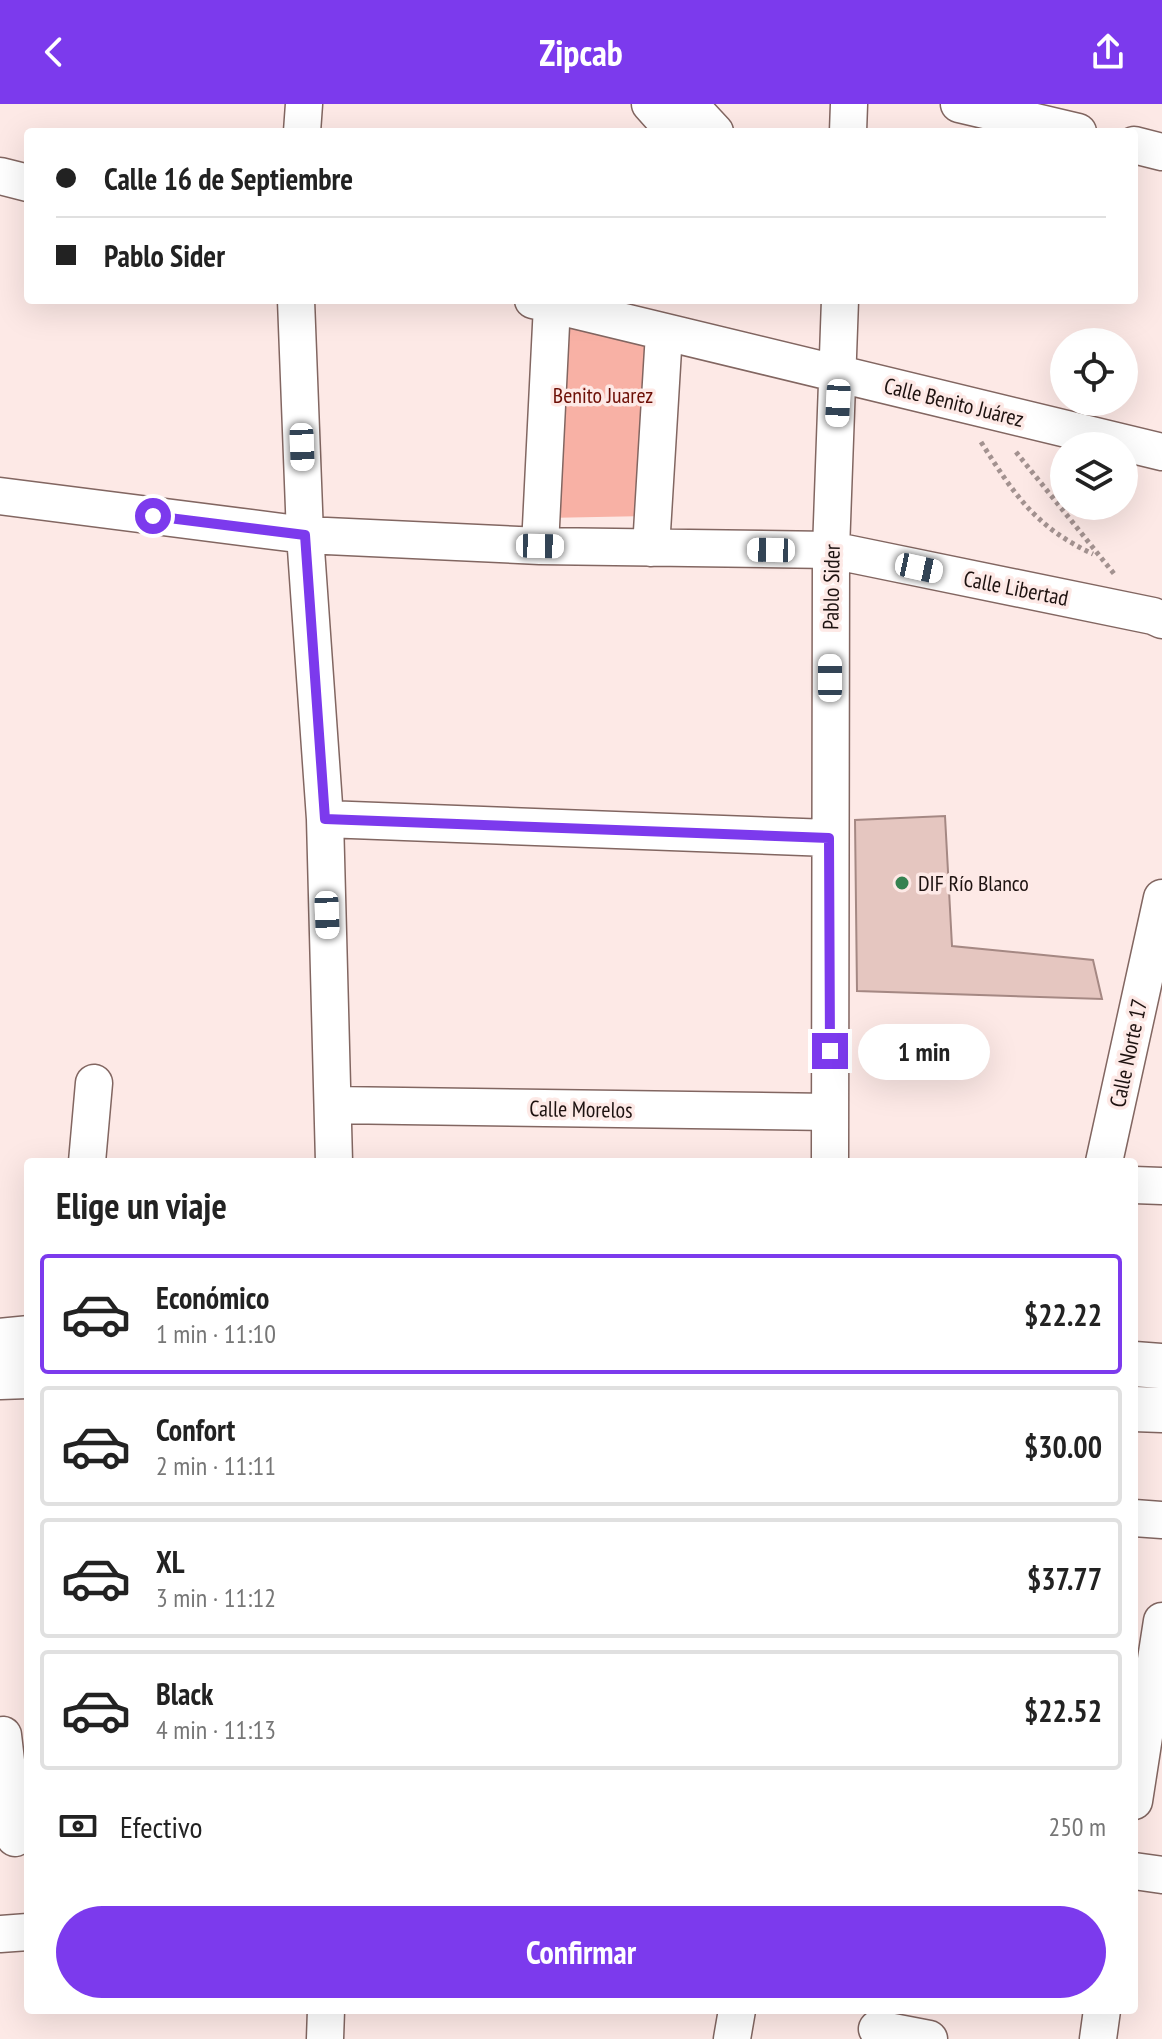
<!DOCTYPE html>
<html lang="es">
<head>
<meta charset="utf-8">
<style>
	:root { --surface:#fff; --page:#f2f2f2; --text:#222; --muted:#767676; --line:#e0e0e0; --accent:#7c3aed }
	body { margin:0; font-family:"PT Sans Narrow",sans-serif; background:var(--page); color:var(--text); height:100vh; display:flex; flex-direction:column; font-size:30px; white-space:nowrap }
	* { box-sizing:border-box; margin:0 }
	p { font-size:26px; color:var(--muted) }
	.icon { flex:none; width:44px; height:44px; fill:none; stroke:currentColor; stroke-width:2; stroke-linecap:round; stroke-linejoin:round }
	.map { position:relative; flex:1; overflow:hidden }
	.drawer { position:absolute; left:24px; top:1054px; width:1114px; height:856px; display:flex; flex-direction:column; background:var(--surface); border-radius:8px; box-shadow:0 8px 32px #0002 }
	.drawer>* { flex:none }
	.hud { position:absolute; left:24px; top:24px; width:1114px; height:176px; border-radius:8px; box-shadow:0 8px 32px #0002; display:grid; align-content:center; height:176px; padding:0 32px; background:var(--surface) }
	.fabs { position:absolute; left:1050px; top:224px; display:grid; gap:16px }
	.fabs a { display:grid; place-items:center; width:88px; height:88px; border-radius:50%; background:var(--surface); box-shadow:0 8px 32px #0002; font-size:40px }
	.end { position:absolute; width:36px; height:36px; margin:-18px; border:10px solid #7c3aed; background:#fff; box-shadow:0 0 0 4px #fff }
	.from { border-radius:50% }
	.bubble { position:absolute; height:56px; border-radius:28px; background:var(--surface); box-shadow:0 8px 32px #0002; font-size:26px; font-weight:800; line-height:56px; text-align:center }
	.car { position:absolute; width:24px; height:48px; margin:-24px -12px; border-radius:10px; box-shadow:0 0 6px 2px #0007; background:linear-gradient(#fff 24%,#345 0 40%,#fff 0 76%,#345 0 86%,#fff 0) }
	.hud b { display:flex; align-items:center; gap:28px; height:76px; font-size:30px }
	.hud b+b { border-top:2px solid var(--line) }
	.hud i { width:20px; height:20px; background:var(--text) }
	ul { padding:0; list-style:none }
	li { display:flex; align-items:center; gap:24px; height:120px; margin:0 16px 12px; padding:0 16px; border:4px solid var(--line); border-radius:8px }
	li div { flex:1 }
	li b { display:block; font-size:30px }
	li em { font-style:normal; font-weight:800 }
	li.current { border-color:var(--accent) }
	li>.icon { width:72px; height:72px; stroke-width:1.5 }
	h2 { padding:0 32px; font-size:36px; line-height:96px }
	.pay { display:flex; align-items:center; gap:20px; height:88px; padding:0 32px; font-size:30px }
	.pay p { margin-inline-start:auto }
	.cta { display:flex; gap:16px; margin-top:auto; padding:16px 32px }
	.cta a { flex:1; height:92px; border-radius:48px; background:var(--accent); color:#fff; font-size:32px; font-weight:800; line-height:92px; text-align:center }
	header { display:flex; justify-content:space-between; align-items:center; height:104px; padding:0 32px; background:var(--accent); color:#fff; font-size:36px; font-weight:800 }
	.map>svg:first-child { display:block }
	.green { fill:#f8b1a5 }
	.building { fill:#e5c6c0; stroke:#a58883; stroke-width:2 }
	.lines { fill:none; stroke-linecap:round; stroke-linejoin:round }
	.street-casing { stroke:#826661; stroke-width:39 }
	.primary-casing { stroke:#826661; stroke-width:47 }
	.path { stroke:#a39290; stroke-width:5; stroke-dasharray:4 4; stroke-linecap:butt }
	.street { stroke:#fff; stroke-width:36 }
	.primary { stroke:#fff; stroke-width:44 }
	.route { stroke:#7c3aed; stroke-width:10 }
	.poi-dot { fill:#368251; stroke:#fde9e6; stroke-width:3 }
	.labels { text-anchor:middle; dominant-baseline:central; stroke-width:7; stroke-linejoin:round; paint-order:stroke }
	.park-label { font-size:22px; fill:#6d0f06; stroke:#fde9e6 }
	.street-label { font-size:22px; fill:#1d1210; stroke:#fde9e6 }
	.poi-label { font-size:22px; fill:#1d1210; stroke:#fde9e6; text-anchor:start }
</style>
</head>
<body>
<header><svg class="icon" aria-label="back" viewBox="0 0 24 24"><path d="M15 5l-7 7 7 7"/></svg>Zipcab<svg class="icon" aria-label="share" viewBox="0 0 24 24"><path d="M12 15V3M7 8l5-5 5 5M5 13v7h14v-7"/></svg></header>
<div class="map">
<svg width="1162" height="1935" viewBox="0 0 1162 1935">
	<rect width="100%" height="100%" fill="#fde9e6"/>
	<!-- green -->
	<path class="green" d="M554,219L658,243L648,412L545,414Z"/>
	<!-- building -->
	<path class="building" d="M945,712L952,842L1093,856L1102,895L857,887L855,716Z"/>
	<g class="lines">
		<!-- street casing -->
		<g class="street-casing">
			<path id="street" d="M650,0L675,28
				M689,0L715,28
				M959,0L1078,28
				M302,28L304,0
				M848,28L849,0
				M1134,41L1162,48
				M0,72L28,79
				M296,196L305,431L325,715L334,1058
				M533,196L1162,348
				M0,392L305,431L540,442L831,446L1153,512L1162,516
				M540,442L552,201
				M651,444L664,229
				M325,715L829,734
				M333,1001L830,1008
				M87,1058L94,979
				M830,1058L831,446L840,196
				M1104,1058L1162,794
				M1134,1081L1162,1082
				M1134,1414L1162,1416
				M0,1632L3,1631L15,1734
				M1134,1697L1162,1517
				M1134,1767L1162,1771
				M0,1830L28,1828
				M877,1925L929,1935
				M325,1935L326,1906
				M732,1935L737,1906
				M1098,1935L1102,1906"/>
		</g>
		<!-- primary casing -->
		<g class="primary-casing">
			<path id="primary" d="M0,1237L28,1234
				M1134,1260L1162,1262
				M0,1273L28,1272
				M1134,1305L1162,1306"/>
		</g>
		<!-- path -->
		<path class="path" d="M981,338C1014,390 1035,423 1093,450
			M1016,348L1115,471"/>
		<!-- street -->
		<use href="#street" class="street"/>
		<!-- primary -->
		<use href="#primary" class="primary"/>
	</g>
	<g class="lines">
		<!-- route -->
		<path class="route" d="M153,412L305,431L325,715L829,734L830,947"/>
	</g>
	<!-- markers -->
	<circle class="poi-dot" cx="902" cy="779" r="8"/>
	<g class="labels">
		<!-- park labels -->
		<g class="park-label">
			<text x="603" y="291">Benito Juarez</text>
		</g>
		<!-- street labels -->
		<g class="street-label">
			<text transform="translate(954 298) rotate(14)">Calle Benito Juárez</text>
			<text transform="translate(831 483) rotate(-89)">Pablo Sider</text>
			<text transform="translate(1016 484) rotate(11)">Calle Libertad</text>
			<text transform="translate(1128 949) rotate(-78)">Calle Norte 17</text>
			<text transform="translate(581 1005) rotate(1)">Calle Morelos</text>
		</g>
		<!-- poi labels -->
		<g class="poi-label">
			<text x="918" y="779">DIF Río Blanco</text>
		</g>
	</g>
</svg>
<div class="fabs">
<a><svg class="icon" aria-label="locate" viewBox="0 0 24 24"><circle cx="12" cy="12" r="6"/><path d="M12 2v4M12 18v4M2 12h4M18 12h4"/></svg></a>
<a><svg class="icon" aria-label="layers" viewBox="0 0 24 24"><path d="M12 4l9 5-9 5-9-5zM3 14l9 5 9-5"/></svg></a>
</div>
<i class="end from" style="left:153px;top:412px"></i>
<i class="end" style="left:830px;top:947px"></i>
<div class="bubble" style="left:858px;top:920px;width:132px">1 min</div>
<i class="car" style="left:838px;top:299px;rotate:183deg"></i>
<i class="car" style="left:302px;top:343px;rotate:178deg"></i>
<i class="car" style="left:540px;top:442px;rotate:91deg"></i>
<i class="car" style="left:771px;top:446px;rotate:271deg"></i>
<i class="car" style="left:919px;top:464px;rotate:102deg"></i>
<i class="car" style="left:830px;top:574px;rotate:0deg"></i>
<i class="car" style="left:327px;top:811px;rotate:178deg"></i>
<div class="hud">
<b><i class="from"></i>Calle 16 de Septiembre</b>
<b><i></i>Pablo Sider</b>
</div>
<section class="drawer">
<h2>Elige un viaje</h2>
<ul>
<li class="current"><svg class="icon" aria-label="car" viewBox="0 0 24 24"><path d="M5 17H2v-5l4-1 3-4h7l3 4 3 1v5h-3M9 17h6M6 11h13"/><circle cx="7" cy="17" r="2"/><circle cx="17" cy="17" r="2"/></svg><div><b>Económico</b><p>1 min · 11:10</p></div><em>$22.22</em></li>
<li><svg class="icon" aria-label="car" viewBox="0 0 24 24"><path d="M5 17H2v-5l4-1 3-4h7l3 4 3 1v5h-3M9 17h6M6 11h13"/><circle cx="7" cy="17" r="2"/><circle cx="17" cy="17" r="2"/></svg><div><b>Confort</b><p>2 min · 11:11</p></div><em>$30.00</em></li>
<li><svg class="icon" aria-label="car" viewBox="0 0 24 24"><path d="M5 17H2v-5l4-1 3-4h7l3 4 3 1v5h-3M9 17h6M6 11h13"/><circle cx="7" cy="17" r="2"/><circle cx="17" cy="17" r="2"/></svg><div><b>XL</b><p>3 min · 11:12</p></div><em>$37.77</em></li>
<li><svg class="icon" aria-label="car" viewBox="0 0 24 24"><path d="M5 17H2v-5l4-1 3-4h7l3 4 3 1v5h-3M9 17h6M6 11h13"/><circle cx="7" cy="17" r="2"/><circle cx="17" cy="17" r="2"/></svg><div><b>Black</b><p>4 min · 11:13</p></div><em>$22.52</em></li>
</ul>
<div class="pay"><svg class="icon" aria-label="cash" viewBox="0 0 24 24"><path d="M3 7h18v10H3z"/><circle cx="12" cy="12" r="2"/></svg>Efectivo<p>250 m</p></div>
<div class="cta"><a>Confirmar</a></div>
</section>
</div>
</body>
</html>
